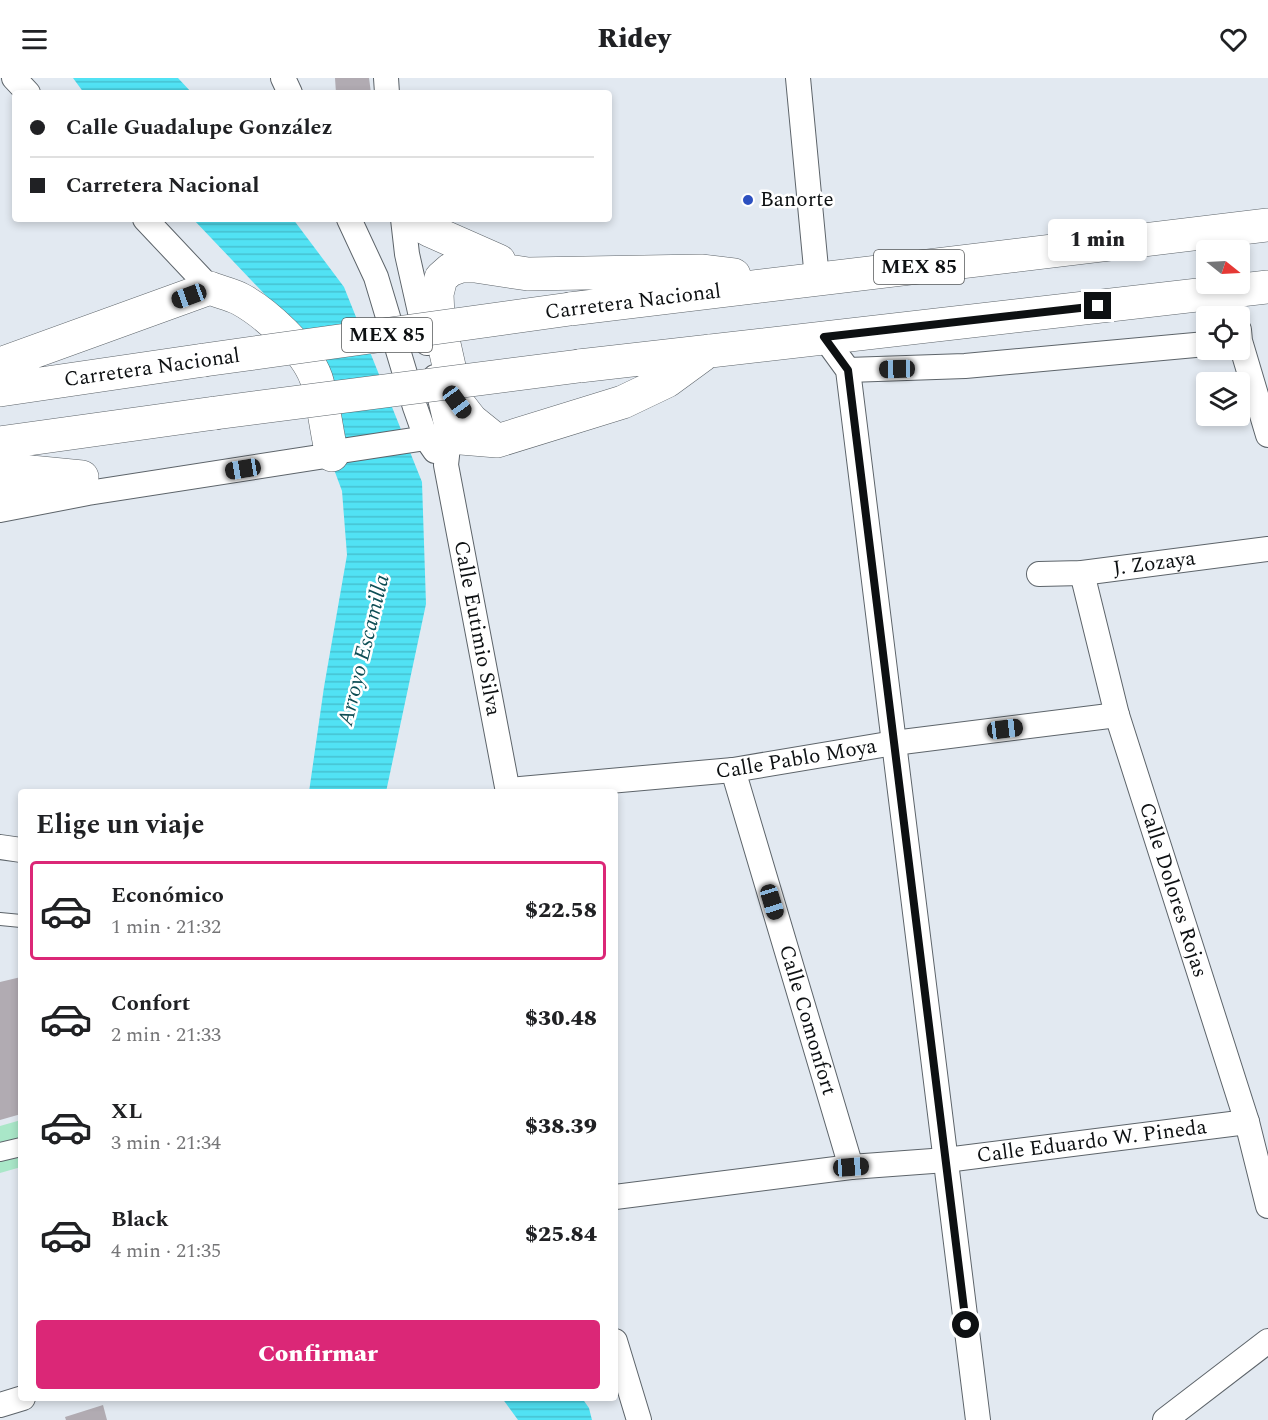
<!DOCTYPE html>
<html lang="es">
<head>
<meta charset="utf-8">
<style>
	:root { --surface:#fff; --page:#f2f2f2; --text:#202124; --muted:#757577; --line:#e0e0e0; --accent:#db2777 }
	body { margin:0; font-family:Spectral,serif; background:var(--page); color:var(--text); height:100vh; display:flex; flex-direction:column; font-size:22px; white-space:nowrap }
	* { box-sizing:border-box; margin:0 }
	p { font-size:20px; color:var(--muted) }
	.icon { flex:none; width:33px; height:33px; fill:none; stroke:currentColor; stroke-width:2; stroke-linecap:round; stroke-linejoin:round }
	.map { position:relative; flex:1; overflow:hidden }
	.details { position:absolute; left:18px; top:711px; width:600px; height:612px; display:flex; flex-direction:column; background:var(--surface); border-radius:6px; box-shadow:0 3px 9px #0003 }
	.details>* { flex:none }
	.banner { position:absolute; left:12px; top:12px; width:600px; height:132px; border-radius:6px; box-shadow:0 3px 9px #0003; display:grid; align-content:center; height:132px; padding:0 18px; background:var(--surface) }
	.needle { width:39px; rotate:108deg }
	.tools { position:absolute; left:1196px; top:162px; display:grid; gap:12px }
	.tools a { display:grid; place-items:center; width:54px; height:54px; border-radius:6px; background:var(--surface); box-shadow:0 3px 9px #0003; font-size:30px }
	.end { position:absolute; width:27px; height:27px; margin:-14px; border:8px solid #0d1012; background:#fff; box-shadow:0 0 0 3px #fff }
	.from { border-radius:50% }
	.bubble { position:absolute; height:42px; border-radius:6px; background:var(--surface); box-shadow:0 3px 9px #0003; font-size:20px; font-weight:800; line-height:42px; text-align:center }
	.car { position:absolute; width:18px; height:36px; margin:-18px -9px; border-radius:8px; box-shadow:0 0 4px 2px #0007; background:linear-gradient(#222 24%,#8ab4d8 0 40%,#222 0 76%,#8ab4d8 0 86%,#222 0) }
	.banner b { display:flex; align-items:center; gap:21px; height:57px; font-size:22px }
	.banner b+b { border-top:2px solid var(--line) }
	.banner i { width:15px; height:15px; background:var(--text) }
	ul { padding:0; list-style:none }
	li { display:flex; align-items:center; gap:18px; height:99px; margin:0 12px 9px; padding:0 6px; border:3px solid transparent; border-radius:6px }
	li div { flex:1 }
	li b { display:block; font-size:22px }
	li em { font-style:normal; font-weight:800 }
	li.current { border-color:var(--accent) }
	li>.icon { width:54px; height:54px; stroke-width:1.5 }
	h2 { padding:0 18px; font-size:27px; line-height:72px }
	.button { display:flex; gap:12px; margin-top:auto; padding:12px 18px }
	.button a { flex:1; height:69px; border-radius:6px; background:var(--accent); color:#fff; font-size:24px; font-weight:800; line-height:69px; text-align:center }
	header { display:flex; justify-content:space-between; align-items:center; height:78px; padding:0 18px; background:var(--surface); font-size:27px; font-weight:800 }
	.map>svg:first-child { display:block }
	.green { fill:#a9e7c8 }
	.water { fill:url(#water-rules) }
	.building { fill:#b1abb2 }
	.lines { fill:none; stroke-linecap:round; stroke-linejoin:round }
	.service-casing { stroke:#5d646a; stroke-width:14 }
	.pedestrian-casing { stroke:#5d646a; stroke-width:20 }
	.minor-casing { stroke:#5d646a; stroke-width:26 }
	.trunk-casing { stroke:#5d646a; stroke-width:34 }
	.service { stroke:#fff; stroke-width:12 }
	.pedestrian { stroke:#fff; stroke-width:18 }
	.minor { stroke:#fff; stroke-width:24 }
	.trunk { stroke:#fff; stroke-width:33 }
	.trunk-bridge-casing { stroke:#5d646a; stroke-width:34; stroke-linecap:butt }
	.trunk-bridge { stroke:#fff; stroke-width:33 }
	.route { stroke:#0d1012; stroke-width:8 }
	.poi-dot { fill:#2c50c0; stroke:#fff; stroke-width:2 }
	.labels { text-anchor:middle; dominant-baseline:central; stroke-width:5; stroke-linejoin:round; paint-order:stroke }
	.shield { fill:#fff; stroke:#565859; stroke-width:1.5 }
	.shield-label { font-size:20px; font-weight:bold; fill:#0d1012 }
	.poi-label { font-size:21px; fill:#0d1012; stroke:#fff; text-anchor:start }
	.street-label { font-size:21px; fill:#0d1012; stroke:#fff }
	.water-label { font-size:22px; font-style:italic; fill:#0e4e55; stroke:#fff }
</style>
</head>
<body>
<header><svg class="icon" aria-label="menu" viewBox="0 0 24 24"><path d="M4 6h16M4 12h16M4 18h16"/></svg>Ridey<svg class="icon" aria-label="heart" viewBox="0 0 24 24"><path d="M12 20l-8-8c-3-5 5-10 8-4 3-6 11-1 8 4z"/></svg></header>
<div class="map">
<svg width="1268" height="1342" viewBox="0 0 1268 1342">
	<defs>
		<pattern id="water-rules" width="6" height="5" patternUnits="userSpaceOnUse" patternTransform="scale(1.5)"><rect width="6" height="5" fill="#51e2f4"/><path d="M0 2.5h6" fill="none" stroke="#45c1d0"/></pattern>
	</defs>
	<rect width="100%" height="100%" fill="#e2e9f1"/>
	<!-- green -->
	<path class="green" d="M21,1042V1089L0,1095V1048Z"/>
	<!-- water -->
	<path class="water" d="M73,0H178L192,15H84Z
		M193,141H293L344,209L422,404L426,526L386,714H309L324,609L347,477L342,413L272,224Z
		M502,1320H582L589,1330L592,1342H518Z"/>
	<!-- building -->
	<path class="building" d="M335,0H369L371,15H336Z
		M21,899V1036L0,1042V904Z
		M103,1327L107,1342H66L65,1339Z"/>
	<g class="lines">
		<!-- service casing -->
		<g class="service-casing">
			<path id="service" d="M0,841L21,843"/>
		</g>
		<!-- pedestrian casing -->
		<g class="pedestrian-casing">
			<path id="pedestrian" d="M0,1074L21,1069"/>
		</g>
		<!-- minor casing -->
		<g class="minor-casing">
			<g id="minor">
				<path d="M14,0L28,15"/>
				<path d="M283,0L290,15"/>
				<path d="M386,0L387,15"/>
				<path d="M798,0L817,201"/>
				<path d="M145,141L210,210"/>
				<path d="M349,141L376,199L415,329L426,360L435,373"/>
				<path d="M403,141L407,176L427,265"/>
				<path d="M1239,252L1240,263L1268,357"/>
				<path d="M824,259L848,292L894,665L978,1342"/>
				<path d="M848,292L965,288L1206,266"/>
				<path id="s1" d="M435,299L449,359L446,387L508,714"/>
				<path d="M0,413L50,404"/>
				<path d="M0,432L88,415L332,377L341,373L426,360L449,359"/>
				<path id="s2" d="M1082,495L1117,637L1247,1044L1268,1128"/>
				<path id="s3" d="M1039,496L1082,495L1268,471"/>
				<path id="s4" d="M733,692L851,1089"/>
				<path id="s5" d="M508,712L733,692L894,665L1117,637"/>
				<path d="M0,769L21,772"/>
				<path id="s6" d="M615,1119L851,1089L946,1082L1247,1044"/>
				<path d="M615,1263L639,1342"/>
				<path d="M0,1327L23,1320"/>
				<path d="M1165,1342L1268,1263"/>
			</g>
		</g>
		<!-- trunk casing -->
		<g class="trunk-casing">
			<path id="trunk" d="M409,141L431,153L499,183
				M570,231L1268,147
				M0,286L210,210C219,214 231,216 240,221C266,235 306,272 316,300C324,325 326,352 332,377
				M579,288L1268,209
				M0,312L204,282
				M449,359L497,363L623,324L667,303L708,273
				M497,363L471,342L457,324L438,239L437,216L441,200L450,192L461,188H475L528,196L701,193L734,197
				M0,365L215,335
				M0,391L82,399"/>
		</g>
		<!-- service -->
		<use href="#service" class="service"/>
		<!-- pedestrian -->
		<use href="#pedestrian" class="pedestrian"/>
		<!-- minor -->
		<use href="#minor" class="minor"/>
		<!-- trunk -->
		<use href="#trunk" class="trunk"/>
		<!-- trunk-bridge casing -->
		<g class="trunk-bridge-casing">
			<path id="trunk-bridge" d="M204,282L570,231
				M215,335L579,288"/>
		</g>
		<!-- trunk-bridge -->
		<use href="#trunk-bridge" class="trunk-bridge"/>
	</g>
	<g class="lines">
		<!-- route -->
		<path class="route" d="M966,1247L848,292L824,259L1098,228"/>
	</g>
	<!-- markers -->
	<circle class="poi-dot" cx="748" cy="122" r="6"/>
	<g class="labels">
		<!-- shield labels -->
		<g class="shield">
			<rect x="874" y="172" width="90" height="34" rx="4.5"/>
			<rect x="342" y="240" width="90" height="34" rx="4.5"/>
		</g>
		<g class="shield-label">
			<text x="919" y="189">MEX 85</text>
			<text x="387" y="257">MEX 85</text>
		</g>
		<!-- poi labels -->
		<g class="poi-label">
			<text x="760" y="122">Banorte</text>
		</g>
		<!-- street labels -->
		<g class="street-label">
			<text transform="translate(633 224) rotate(-7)">Carretera Nacional</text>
			<text transform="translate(152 290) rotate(-8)">Carretera Nacional</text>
			<text stroke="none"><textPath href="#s3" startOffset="116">J. Zozaya</textPath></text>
			<text stroke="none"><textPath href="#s1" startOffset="256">Calle Eutimio Silva</textPath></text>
			<text stroke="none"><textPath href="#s5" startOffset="290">Calle Pablo Moya</textPath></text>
			<text stroke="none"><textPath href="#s2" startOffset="330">Calle Dolores Rojas</textPath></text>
			<text stroke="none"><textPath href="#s4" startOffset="261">Calle Comonfort</textPath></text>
			<text stroke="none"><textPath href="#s6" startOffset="480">Calle Eduardo W. Pineda</textPath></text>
		</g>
		<!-- water labels -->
		<g class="water-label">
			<text transform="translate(364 572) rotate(-76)">Arroyo Escamilla</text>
		</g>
	</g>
</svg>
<div class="tools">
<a><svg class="needle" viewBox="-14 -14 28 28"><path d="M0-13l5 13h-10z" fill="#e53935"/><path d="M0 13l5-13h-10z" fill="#757577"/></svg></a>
<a><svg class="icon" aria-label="locate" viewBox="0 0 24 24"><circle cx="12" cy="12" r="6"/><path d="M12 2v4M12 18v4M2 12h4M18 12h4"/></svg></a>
<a><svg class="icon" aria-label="layers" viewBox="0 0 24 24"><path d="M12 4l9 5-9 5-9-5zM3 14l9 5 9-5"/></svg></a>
</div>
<i class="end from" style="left:966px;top:1247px"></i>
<i class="end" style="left:1098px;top:228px"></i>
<div class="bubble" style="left:1048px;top:141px;width:99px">1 min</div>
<i class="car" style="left:189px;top:218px;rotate:250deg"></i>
<i class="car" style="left:897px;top:291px;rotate:269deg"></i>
<i class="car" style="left:457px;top:324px;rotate:144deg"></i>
<i class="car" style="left:243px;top:391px;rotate:261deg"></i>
<i class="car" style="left:1005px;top:651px;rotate:83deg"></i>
<i class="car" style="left:772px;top:824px;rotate:163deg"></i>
<i class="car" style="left:851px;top:1089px;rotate:86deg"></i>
<div class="banner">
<b><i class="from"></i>Calle Guadalupe González</b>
<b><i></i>Carretera Nacional</b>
</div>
<section class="details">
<h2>Elige un viaje</h2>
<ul>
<li class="current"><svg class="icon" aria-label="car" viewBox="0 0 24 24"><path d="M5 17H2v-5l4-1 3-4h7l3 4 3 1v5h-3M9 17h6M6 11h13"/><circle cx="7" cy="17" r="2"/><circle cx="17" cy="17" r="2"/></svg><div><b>Económico</b><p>1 min · 21:32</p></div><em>$22.58</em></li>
<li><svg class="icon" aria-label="car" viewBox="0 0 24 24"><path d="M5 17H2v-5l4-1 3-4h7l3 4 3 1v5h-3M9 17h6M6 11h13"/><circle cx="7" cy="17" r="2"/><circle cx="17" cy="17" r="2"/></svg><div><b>Confort</b><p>2 min · 21:33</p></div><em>$30.48</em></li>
<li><svg class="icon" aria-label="car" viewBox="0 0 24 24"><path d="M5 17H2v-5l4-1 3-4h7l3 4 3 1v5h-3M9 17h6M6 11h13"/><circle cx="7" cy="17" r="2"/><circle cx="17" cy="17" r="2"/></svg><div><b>XL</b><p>3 min · 21:34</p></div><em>$38.39</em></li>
<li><svg class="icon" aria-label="car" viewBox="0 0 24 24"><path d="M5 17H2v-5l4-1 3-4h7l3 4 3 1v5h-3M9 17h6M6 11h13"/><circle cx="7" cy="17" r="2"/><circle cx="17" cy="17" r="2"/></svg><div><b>Black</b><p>4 min · 21:35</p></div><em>$25.84</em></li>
</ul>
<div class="button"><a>Confirmar</a></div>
</section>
</div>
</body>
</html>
